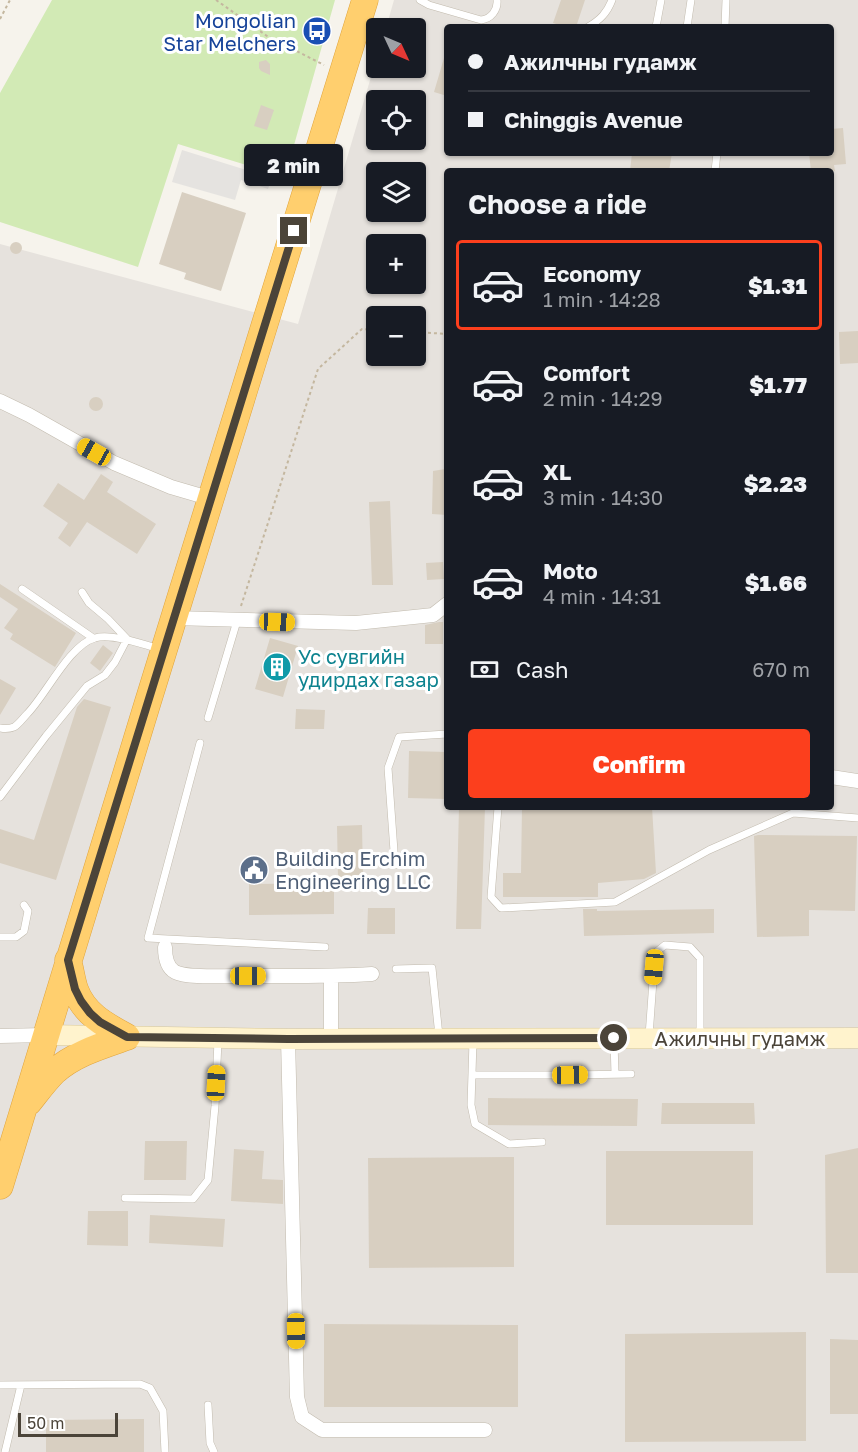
<!DOCTYPE html>
<html lang="en">
<head>
<meta charset="utf-8">
<style>
	:root { --surface:#171b24; --page:#20242c; --text:#f1f3f6; --muted:#9ea1a6; --line:#363941; --accent:#fc3f1d }
	body { margin:0; font-family:"Golos Text",sans-serif; background:var(--page); color:var(--text); height:100vh; display:flex; flex-direction:column; font-size:22px; white-space:nowrap }
	* { box-sizing:border-box; margin:0 }
	p { font-size:20px; color:var(--muted) }
	.icon { flex:none; width:33px; height:33px; fill:none; stroke:currentColor; stroke-width:2; stroke-linecap:round; stroke-linejoin:round }
	.map { position:relative; flex:1; overflow:hidden }
	.panel { position:absolute; left:444px; top:168px; width:390px; height:642px; display:flex; flex-direction:column; background:var(--surface); border-radius:6px; box-shadow:0 2px 4px #0004 }
	.panel>* { flex:none }
	.top-card { position:absolute; left:444px; top:24px; width:390px; height:132px; border-radius:6px; box-shadow:0 2px 4px #0004; display:grid; align-content:center; height:132px; padding:0 24px; background:var(--surface) }
	.needle { width:39px; rotate:134deg }
	.buttons { position:absolute; left:366px; top:18px; display:grid; gap:12px }
	.buttons a { display:grid; place-items:center; width:60px; height:60px; border-radius:6px; background:var(--surface); box-shadow:0 2px 4px #0004; font-size:30px }
	.scale { position:absolute; left:18px; bottom:15px; width:100px; box-sizing:border-box; padding-left:6px; border:3px solid #4b4439; border-top:0; font-size:16px; line-height:21px; white-space:nowrap; color:#4b4439; -webkit-text-stroke:4px #fff; paint-order:stroke }
	.end { position:absolute; width:27px; height:27px; margin:-14px; border:8px solid #4b4439; background:#fff; box-shadow:0 0 0 3px #fff }
	.from { border-radius:50% }
	.bubble { position:absolute; height:42px; border-radius:6px; background:var(--surface); box-shadow:0 2px 4px #0004; font-size:20px; font-weight:800; line-height:42px; text-align:center }
	.car { position:absolute; width:18px; height:36px; margin:-18px -9px; border-radius:8px; box-shadow:0 0 4px 2px #0007; background:linear-gradient(#f5c518 24%,#345 0 40%,#f5c518 0 76%,#345 0 86%,#f5c518 0) }
	.top-card b { display:flex; align-items:center; gap:21px; height:57px; font-size:22px }
	.top-card b+b { border-top:2px solid var(--line) }
	.top-card i { width:15px; height:15px; background:var(--text) }
	ul { padding:0; list-style:none }
	li { display:flex; align-items:center; gap:18px; height:90px; margin:0 12px 9px; padding:0 12px; border:3px solid transparent; border-radius:6px }
	li div { flex:1 }
	li b { display:block; font-size:22px }
	li em { font-style:normal; font-weight:800 }
	li.on { border-color:var(--accent) }
	li>.icon { width:54px; height:54px; stroke-width:1.5 }
	h2 { padding:0 24px; font-size:27px; line-height:72px }
	.pay { display:flex; align-items:center; gap:15px; height:66px; padding:0 24px; font-size:22px }
	.pay p { margin-inline-start:auto }
	.primary-button { display:flex; gap:12px; margin-top:auto; padding:12px 24px }
	.primary-button a { flex:1; height:69px; border-radius:6px; background:var(--accent); color:#fff; font-size:24px; font-weight:800; line-height:69px; text-align:center }
	.map>svg:first-child { display:block }
	.industrial { fill:#e6e2dd; fill-rule:evenodd }
	.green { fill:#d2eab5 }
	.parking { fill:#e5e3e0 }
	.building { fill:#d8cfc1 }
	.lines { fill:none; stroke-linecap:round; stroke-linejoin:round }
	.lane-casing { stroke:#c2bbae; stroke-width:8 }
	.street-casing { stroke:#c2bbae; stroke-width:15 }
	.secondary-casing { stroke:#d6c79b; stroke-width:21 }
	.highway-casing { stroke:#e0a43c; stroke-width:27 }
	.path { stroke:#c4b79f; stroke-width:2; stroke-dasharray:3 3; stroke-linecap:butt }
	.lane { stroke:#fff; stroke-width:7 }
	.street { stroke:#fff; stroke-width:14 }
	.secondary { stroke:#fff3cd; stroke-width:20 }
	.highway { stroke:#ffcf6e; stroke-width:26 }
	.route { stroke:#4b4439; stroke-width:8 }
	.labels { text-anchor:middle; dominant-baseline:central; stroke-width:6; stroke-linejoin:round; paint-order:stroke }
	.transit-label { font-size:20px; fill:#164399; stroke:#fff; text-anchor:end }
	.culture-label { font-size:20px; fill:#0d838f; stroke:#fff; text-anchor:start }
	.service-label { font-size:20px; fill:#4e5e75; stroke:#fff; text-anchor:start }
	.street-label { font-size:20px; fill:#4b4439; stroke:#fff }
</style>
</head>
<body>
<div class="map">
<svg width="858" height="1452" viewBox="0 0 858 1452">
	<rect width="100%" height="100%" fill="#f6f3ec"/>
	<!-- industrial -->
	<path class="industrial" d="M394,0H858V1452H0V244L298,324L376,60V68H416V28H386ZM447,27H831V153H447ZM376,100H416V140H376ZM447,171H831V807H447ZM376,172H416V212H376ZM376,244H416V284H376ZM376,316H416V356H376Z"/>
	<!-- green -->
	<path class="green" d="M52,0H335L285,177L178,144L138,267L0,222V93Z"/>
	<!-- parking -->
	<path class="parking" d="M182,150L272,178L268,189L241,180L235,200L172,182Z"/>
	<!-- building -->
	<path class="building" d="M561,0H585L576,27H566L553,23Z
		M444,58H447V96L434,92Z
		M266,60L270,64V75L261,71L259,68V62Z
		M261,105L274,110L267,130L254,126Z
		M843,128L846,164L834,165L835,171H811L809,153H831V129Z
		M632,153H672L669,171H630Z
		M182,192L246,213L221,291L184,279L186,273L159,264Z
		M10 248a6 6 0 1 1 12 0a6 6 0 1 1-12 0Z
		M858,331V363L840,364L839,332Z
		M89 404a7 7 0 1 1 14 0a7 7 0 1 1-14 0Z
		M445,469L447,515L432,514L433,471Z
		M101,474L113,482L107,492L156,524L137,554L87,522L70,547L58,538L68,523L43,506L58,483L84,500Z
		M390,501L393,585H372L369,502Z
		M443,562L444,579L427,580L426,563Z
		M0,584L76,633L55,667L10,639L13,634L4,628L18,609L0,597Z
		M439,622H443V644H425V625Z
		M270,638L298,646L283,697L255,689Z
		M103,645L113,653L100,671L90,663Z
		M0,679L16,688L0,715Z
		M84,699L111,707L56,880L0,863V829L34,840L77,707Z
		M296,709L325,710L324,729H295Z
		M409,751L447,752V799L408,798Z
		M459,807H485L481,929H456Z
		M522,807H652L656,873L644,879L598,883V897H503V873H521Z
		M362,825L363,877L338,878L337,826Z
		M758,835L857,836L855,911L809,910V936L757,937L754,836Z
		M334,883V914L249,915V884Z
		M368,908H395V934H367Z
		M583,909H597V911L714,909V933L584,936Z
		M488,1098L638,1099L637,1126L488,1125Z
		M662,1103H754L755,1124H661Z
		M145,1141H187L186,1180H144Z
		M858,1148V1273H826L825,1155Z
		M234,1149L264,1151L262,1179L283,1180V1204L231,1201Z
		M606,1151H753V1225H606Z
		M514,1157V1267L369,1268L368,1158Z
		M88,1211H128V1246L87,1245Z
		M150,1215L225,1219L223,1247L149,1243Z
		M324,1324L518,1325V1407H324Z
		M806,1332V1441L625,1442V1334Z
		M830,1339L858,1340V1414H830Z
		M144,1419V1452H46V1420Z"/>
	<g class="lines">
		<!-- lane casing -->
		<g class="lane-casing">
			<path id="lane" d="M420,0L429,5L481,20C491,19 498,10 497,0
				M588,27C600,20 607,13 612,0
				M656,27L661,0
				M687,27L691,0
				M725,27L726,0
				M715,171L717,153
				M22,589L93,638
				M208,718L237,621
				M0,728C5,729 9,729 14,727C19,724 23,718 27,714C46,695 69,645 95,638C110,633 143,644 159,649
				M200,743L148,938L325,947
				M0,797L46,736L87,686L105,675L115,662L127,639L108,619L89,603L82,592
				M498,807L491,897L501,908L615,902L709,850L793,813L858,818
				M395,865L388,768L399,737L447,734
				M0,937H16L24,931L28,911L24,905
				M396,969L432,968L439,1036
				M649,1036L655,953L665,945L690,947L700,958V1037
				M473,1041L471,1105L475,1124L509,1144L542,1142
				M614,1041L615,1074
				M472,1075H560
				M570,1075L631,1074
				M125,1198L193,1199L208,1180L215,1106L218,1041
				M0,1385L140,1384L150,1388L163,1411L165,1452
				M208,1405L210,1443L214,1452
				M5,1452L21,1385"/>
		</g>
		<!-- street casing -->
		<g class="street-casing">
			<path id="street" d="M0,401L29,415L114,463L171,487L212,499
				M173,618L356,623L433,615L447,604
				M831,777L858,781
				M165,947C165,956 166,967 175,972C187,978 219,976 234,976C280,976 326,977 372,974
				M0,1036L45,1035
				M288,1039L297,1397L302,1417L322,1430H485
				M331,1039V976"/>
		</g>
		<!-- secondary casing -->
		<g class="secondary-casing">
			<path id="secondary" d="M45,1035L288,1039L858,1038"/>
		</g>
		<!-- highway casing -->
		<g class="highway-casing">
			<path id="highway" d="M68,960C71,970 72,980 75,989C84,1014 105,1025 127,1037
				M29,1102C37,1092 45,1081 54,1072C74,1054 101,1046 127,1037
				M0,1186C119,790 244,395 365,0"/>
		</g>
		<!-- path -->
		<path class="path" d="M216,0L267,36L324,65
			M0,19L10,0
			M416,332L447,334
			M241,606L318,369L362,329L376,330"/>
		<!-- lane -->
		<use href="#lane" class="lane"/>
		<!-- street -->
		<use href="#street" class="street"/>
		<!-- secondary -->
		<use href="#secondary" class="secondary"/>
		<!-- highway -->
		<use href="#highway" class="highway"/>
	</g>
	<g class="lines">
		<!-- route -->
		<path class="route" d="M294,231L68,960L75,989L81,1001L90,1013L100,1022L127,1037L288,1039L614,1038"/>
	</g>
	<!-- icons -->
	<defs>
		<g id="bus-disc" transform="scale(1.5)"><circle r="9.5" fill="#1a4fb4" stroke="#fff"/><path d="M-5-6H5V4H4V6H2V4H-2V6H-4V4H-5ZM-3.5-4V0h7V-4ZM-3.5 1.2v1.5H-2V1.2ZM2 1.2v1.5H3.5V1.2Z" fill="#fff"/></g>
		<g id="building-disc" transform="scale(1.5)"><circle r="9.5" fill="#0f9aa8" stroke="#fff"/><path d="M-4-6H4V6H1V3H-1V6H-4ZM-2.5-4.3h1.7v1.8h-1.7ZM.8-4.3h1.7v1.8H.8ZM-2.5-1h1.7V.8h-1.7ZM.8-1h1.7V.8H.8Z" fill="#fff"/></g>
		<g id="civic-disc" transform="scale(1.5)"><circle r="9.5" fill="#5c6f8a" stroke="#fff"/><path d="M-.6-6.5H3V-4.5H.6V-3L4-1V1h2V6H-6V1h2V-1L-.6-3ZM-1.2 2.5V6h2.4V2.5Z" fill="#fff"/></g>
	</defs>
	<g fill-rule="evenodd">
		<use href="#bus-disc" x="317" y="31"/>
		<use href="#building-disc" x="277" y="667"/>
		<use href="#civic-disc" x="254" y="870"/>
	</g>
	<g class="labels">
		<!-- transit labels -->
		<g class="transit-label">
			<text x="296" y="20">Mongolian<tspan x="296" dy="23">Star Melchers</tspan></text>
		</g>
		<!-- culture labels -->
		<g class="culture-label">
			<text x="298" y="656">Ус сувгийн<tspan x="298" dy="23">удирдах газар</tspan></text>
		</g>
		<!-- service labels -->
		<g class="service-label">
			<text x="275" y="858">Building Erchim<tspan x="275" dy="23">Engineering LLC</tspan></text>
		</g>
		<!-- street labels -->
		<g class="street-label">
			<text x="740" y="1038">Ажилчны гудамж</text>
		</g>
	</g>
</svg>
<div class="buttons">
<a><svg class="needle" viewBox="-14 -14 28 28"><path d="M0-13l5 13h-10z" fill="#e53935"/><path d="M0 13l5-13h-10z" fill="#9ea1a6"/></svg></a>
<a><svg class="icon" aria-label="locate" viewBox="0 0 24 24"><circle cx="12" cy="12" r="6"/><path d="M12 2v4M12 18v4M2 12h4M18 12h4"/></svg></a>
<a><svg class="icon" aria-label="layers" viewBox="0 0 24 24"><path d="M12 4l9 5-9 5-9-5zM3 14l9 5 9-5"/></svg></a>
<a>+</a>
<a>−</a>
</div>
<div class="scale">50 m</div>
<i class="end from" style="left:614px;top:1038px"></i>
<i class="end" style="left:294px;top:231px"></i>
<div class="bubble" style="left:244px;top:144px;width:99px">2 min</div>
<i class="car" style="left:94px;top:452px;rotate:299deg"></i>
<i class="car" style="left:277px;top:622px;rotate:92deg"></i>
<i class="car" style="left:654px;top:967px;rotate:185deg"></i>
<i class="car" style="left:248px;top:976px;rotate:90deg"></i>
<i class="car" style="left:570px;top:1075px;rotate:89deg"></i>
<i class="car" style="left:216px;top:1083px;rotate:3deg"></i>
<i class="car" style="left:296px;top:1331px;rotate:179deg"></i>
<div class="top-card">
<b><i class="from"></i>Ажилчны гудамж</b>
<b><i></i>Chinggis Avenue</b>
</div>
<section class="panel">
<h2>Choose a ride</h2>
<ul>
<li class="on"><svg class="icon" aria-label="car" viewBox="0 0 24 24"><path d="M5 17H2v-5l4-1 3-4h7l3 4 3 1v5h-3M9 17h6M6 11h13"/><circle cx="7" cy="17" r="2"/><circle cx="17" cy="17" r="2"/></svg><div><b>Economy</b><p>1 min · 14:28</p></div><em>$1.31</em></li>
<li><svg class="icon" aria-label="car" viewBox="0 0 24 24"><path d="M5 17H2v-5l4-1 3-4h7l3 4 3 1v5h-3M9 17h6M6 11h13"/><circle cx="7" cy="17" r="2"/><circle cx="17" cy="17" r="2"/></svg><div><b>Comfort</b><p>2 min · 14:29</p></div><em>$1.77</em></li>
<li><svg class="icon" aria-label="car" viewBox="0 0 24 24"><path d="M5 17H2v-5l4-1 3-4h7l3 4 3 1v5h-3M9 17h6M6 11h13"/><circle cx="7" cy="17" r="2"/><circle cx="17" cy="17" r="2"/></svg><div><b>XL</b><p>3 min · 14:30</p></div><em>$2.23</em></li>
<li><svg class="icon" aria-label="car" viewBox="0 0 24 24"><path d="M5 17H2v-5l4-1 3-4h7l3 4 3 1v5h-3M9 17h6M6 11h13"/><circle cx="7" cy="17" r="2"/><circle cx="17" cy="17" r="2"/></svg><div><b>Moto</b><p>4 min · 14:31</p></div><em>$1.66</em></li>
</ul>
<div class="pay"><svg class="icon" aria-label="cash" viewBox="0 0 24 24"><path d="M3 7h18v10H3z"/><circle cx="12" cy="12" r="2"/></svg>Cash<p>670 m</p></div>
<div class="primary-button"><a>Confirm</a></div>
</section>
</div>
</body>
</html>
